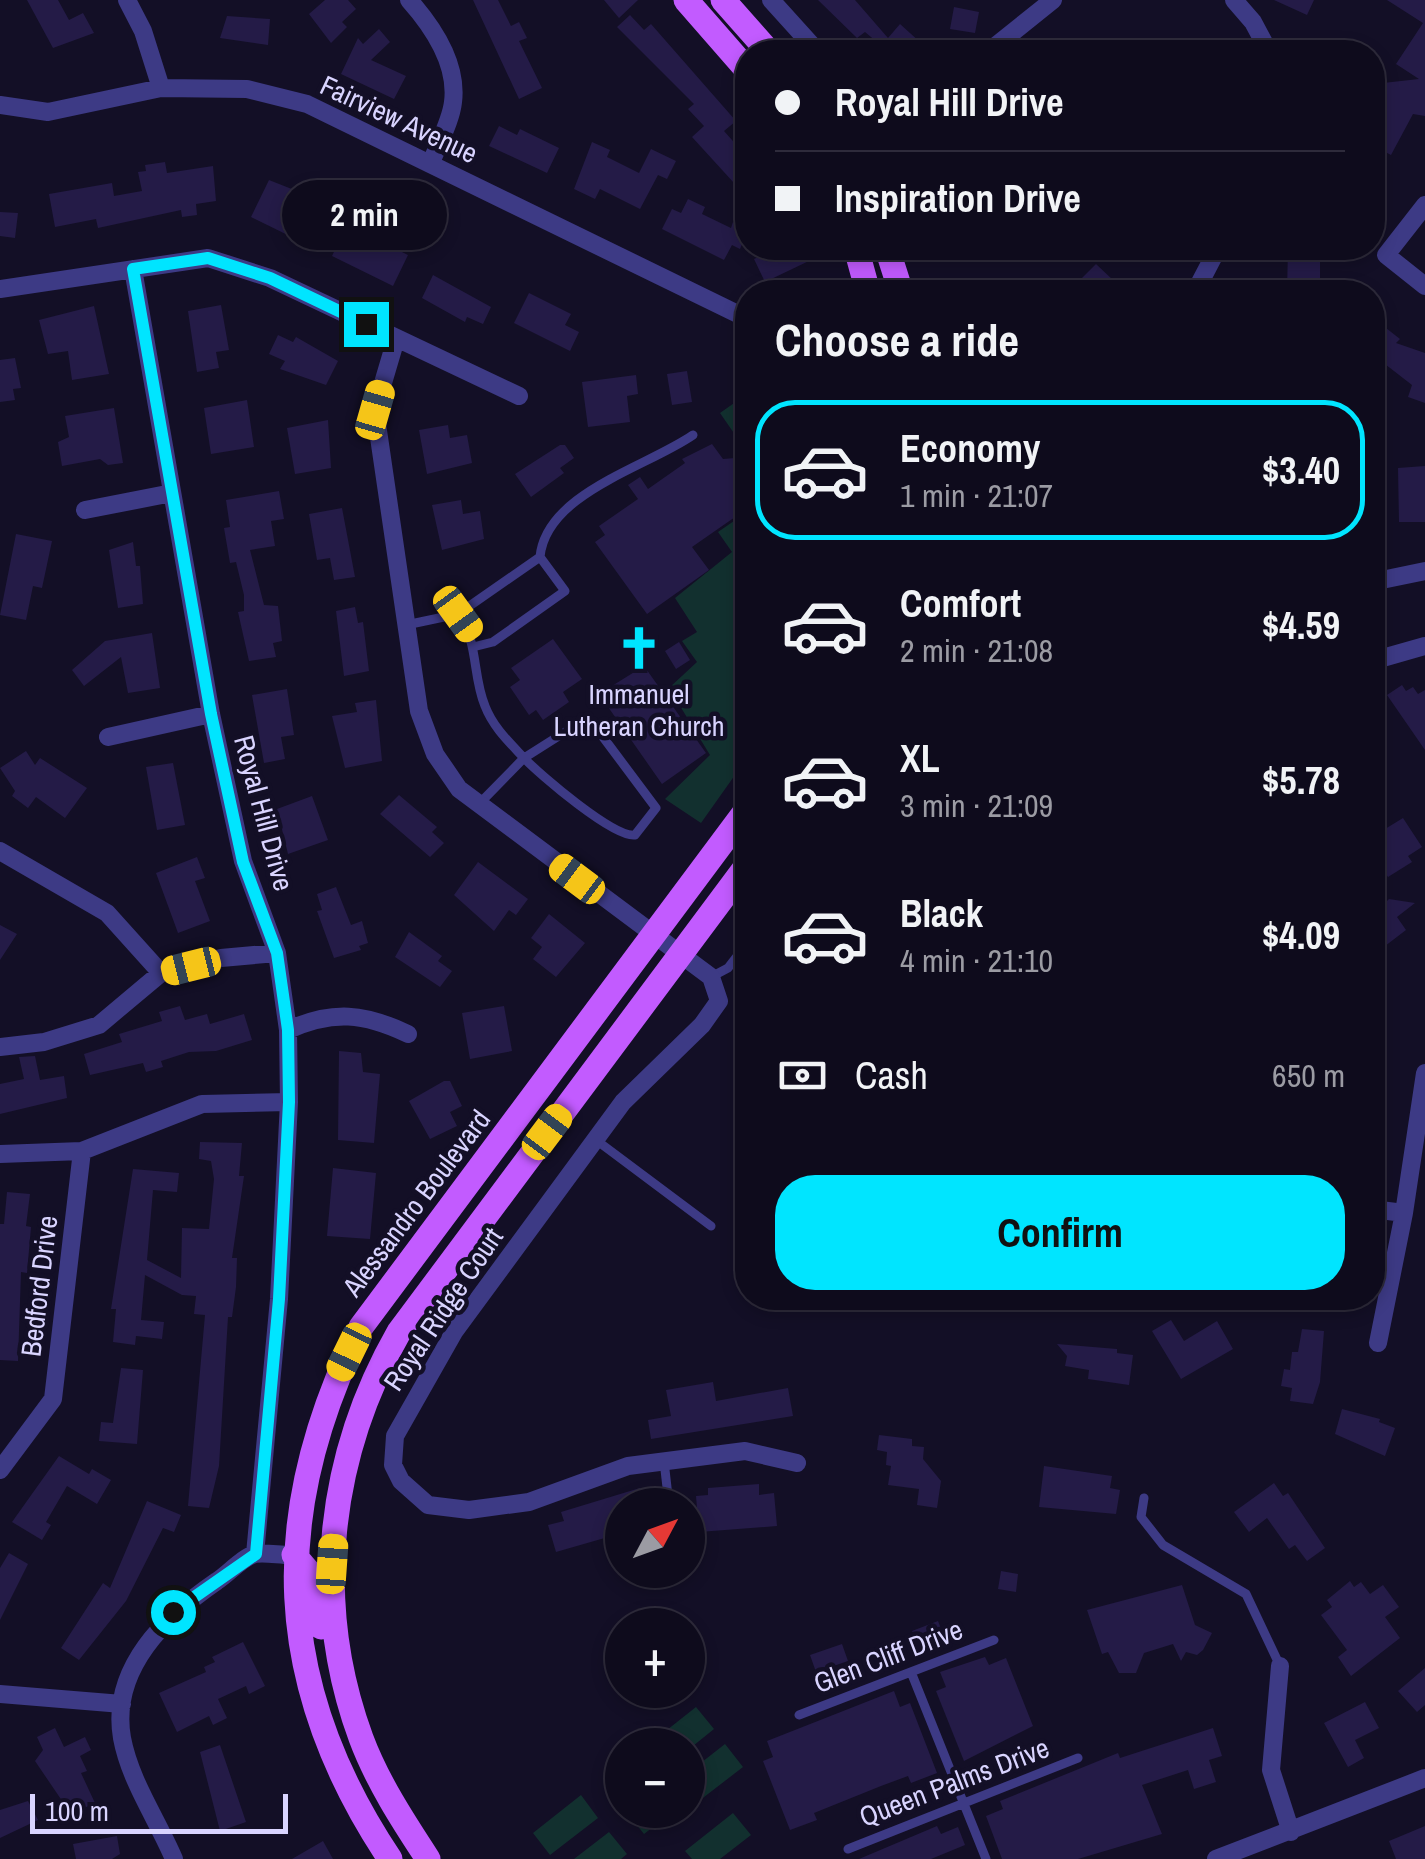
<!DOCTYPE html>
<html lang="en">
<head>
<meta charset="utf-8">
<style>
	:root { --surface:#0e0b1c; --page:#171425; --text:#f1f3f6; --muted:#9b9ba3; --line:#2e2b3b; --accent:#00e5ff }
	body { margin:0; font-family:"Archivo Narrow",sans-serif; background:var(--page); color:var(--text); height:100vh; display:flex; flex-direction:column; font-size:38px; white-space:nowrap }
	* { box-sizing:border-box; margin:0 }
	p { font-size:32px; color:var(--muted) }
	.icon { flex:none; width:55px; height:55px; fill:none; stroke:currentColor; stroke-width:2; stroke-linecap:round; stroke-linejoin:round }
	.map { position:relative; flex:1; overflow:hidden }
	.panel { position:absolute; left:735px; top:280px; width:650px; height:1030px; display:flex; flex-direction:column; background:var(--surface); border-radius:40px; box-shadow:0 5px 15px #0003,0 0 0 2px var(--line) }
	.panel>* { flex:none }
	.top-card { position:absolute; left:735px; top:40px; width:650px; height:220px; border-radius:40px; box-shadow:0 5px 15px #0003,0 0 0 2px var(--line); display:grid; align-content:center; height:220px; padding:0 40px; background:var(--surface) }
	.needle { width:65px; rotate:49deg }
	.fabs { position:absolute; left:605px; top:1488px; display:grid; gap:20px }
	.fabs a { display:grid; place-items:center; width:100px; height:100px; border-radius:50%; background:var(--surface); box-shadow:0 5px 15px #0003,0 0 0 2px var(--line); font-size:50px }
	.scale { position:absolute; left:30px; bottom:25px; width:258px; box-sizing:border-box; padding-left:10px; border:5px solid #d9d4ff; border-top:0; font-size:28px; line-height:35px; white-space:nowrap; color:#d9d4ff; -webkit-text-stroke:8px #130f26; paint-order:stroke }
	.end { position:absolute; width:45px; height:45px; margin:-22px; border:12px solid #00e5ff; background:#111; box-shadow:0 0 0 5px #111 }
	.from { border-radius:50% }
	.bubble { position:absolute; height:70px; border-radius:35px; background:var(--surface); box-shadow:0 5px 15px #0003,0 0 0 2px var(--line); font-size:32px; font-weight:800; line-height:70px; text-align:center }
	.car { position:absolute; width:30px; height:60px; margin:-30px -15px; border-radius:12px; box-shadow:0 0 8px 2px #0007; background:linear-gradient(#f5c518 24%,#345 0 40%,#f5c518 0 76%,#345 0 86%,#f5c518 0) }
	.top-card b { display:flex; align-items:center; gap:35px; height:95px; font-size:38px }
	.top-card b+b { border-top:2px solid var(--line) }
	.top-card i { width:25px; height:25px; background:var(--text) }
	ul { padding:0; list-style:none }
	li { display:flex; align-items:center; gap:30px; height:140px; margin:0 20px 15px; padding:0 20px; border:5px solid transparent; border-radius:40px }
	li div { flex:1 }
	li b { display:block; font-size:38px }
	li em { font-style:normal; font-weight:800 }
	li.on { border-color:var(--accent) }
	li>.icon { width:90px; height:90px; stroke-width:1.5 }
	h2 { padding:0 40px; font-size:45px; line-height:120px }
	.pay { display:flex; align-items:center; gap:25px; height:110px; padding:0 40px; font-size:38px }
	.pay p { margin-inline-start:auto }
	.button { display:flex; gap:20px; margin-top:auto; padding:20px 40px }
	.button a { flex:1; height:115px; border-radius:40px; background:var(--accent); color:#111; font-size:40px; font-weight:800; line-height:115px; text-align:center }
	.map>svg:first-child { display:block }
	.green { fill:#12302f }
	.building { fill:#241b47 }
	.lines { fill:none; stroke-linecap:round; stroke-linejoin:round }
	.service { stroke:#3d3a85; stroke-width:9 }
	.minor { stroke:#3d3a85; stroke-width:18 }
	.primary { stroke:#c25bff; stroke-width:25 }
	.route { stroke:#00e5ff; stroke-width:12 }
	.labels { text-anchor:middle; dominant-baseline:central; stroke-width:9; stroke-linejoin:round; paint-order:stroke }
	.street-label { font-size:28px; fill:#d9d4ff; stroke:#130f26 }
	.poi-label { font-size:28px; fill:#d9d4ff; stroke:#130f26 }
</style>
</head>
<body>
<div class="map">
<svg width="1425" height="1859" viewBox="0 0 1425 1859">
	<rect width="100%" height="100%" fill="#130f26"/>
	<!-- green -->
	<path class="green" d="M747,394V452L720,413Z
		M747,512V758L701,823L665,799L710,755L669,688L697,662L682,641L697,632L675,598L732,552L718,532Z
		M696,1707L714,1729L688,1750V1745H648Z
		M725,1744L743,1767L695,1804L688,1795V1773Z
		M581,1795L598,1818L550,1855L533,1833Z
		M625,1810H661L666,1817L644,1834Z
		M733,1813L751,1835L720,1859H692L685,1851Z
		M609,1832L627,1854L621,1859H574Z"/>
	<!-- building -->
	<path class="building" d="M27,0H58L69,20L83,13L94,33L53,48Z
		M325,0H348L356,9L342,22L347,27L331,43L309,14Z
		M473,0H498L511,26L519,22L527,38L519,41L542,88L519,99Z
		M604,0H638L619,18Z
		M818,0H855L888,38L900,24L931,52H889L865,32L857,38Z
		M1274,0H1314L1307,15Z
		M1387,0H1425V116L1413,114L1391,155L1372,145V104L1385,99L1383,83L1419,79L1396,64L1423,23Z
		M954,7L979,12L975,33L950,29Z
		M630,15L644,30L651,24L736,121L724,131L748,158V170L734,183L692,137L704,126L688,109L694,104L617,27Z
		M227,16L270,19L268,45L220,38Z
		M379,29L390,42L371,60L406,76L394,99L341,74L358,38L363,44Z
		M499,126L517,135L520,129L559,148L547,173L489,146Z
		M592,142L610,150L607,157L639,173L651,149L676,161L667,179L658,175L640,209L600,189L595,199L574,189Z
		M165,162L167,173L213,166L216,201L196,204L197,215L182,217L181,210L98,228L96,219L55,227L49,194L112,183L114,196L142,191L138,172L146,171L145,165Z
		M269,180L317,199L307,221L313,224L304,243L251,217Z
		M688,199L705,207L702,214L731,228L733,222L748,229L740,249L732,245L724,260L662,229L672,209L681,213Z
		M0,212L18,213L15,238L0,236Z
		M347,225L408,255L393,286L332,256Z
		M777,248H836L765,282L754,259Z
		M1288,248H1320V292H1287Z
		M1096,264L1114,281L1102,292H1089L1078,282Z
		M433,275L491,307L483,324L467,317L465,322L422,298Z
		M529,293L571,314L565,325L579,332L570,351L514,323Z
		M221,305L229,350L216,352L219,368L197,372L188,311Z
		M94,306L109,374L72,380L68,351L48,354L39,320Z
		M1372,317L1400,339L1396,343L1425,353V403L1408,397L1412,385L1372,354Z
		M278,335L293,342L296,337L338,361L326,385L280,369L285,361L269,354Z
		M15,358L21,388L13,389L15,400L0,402V360Z
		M687,371L692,402L672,405L667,374Z
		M636,375L638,394L627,396L630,422L588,427L582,382Z
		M247,400L254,447L211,454L204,408Z
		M114,408L123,463L108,465L100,459L62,466L58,442L69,437L65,416Z
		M328,420L331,468L295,474L287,428Z
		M448,425L450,438L467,435L472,463L427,474L419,430Z
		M712,444L723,459L748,457L738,480L748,494V508L692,547L709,570L647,614L595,542L605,535L599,526L638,499L628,485L640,477L648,489L685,463L682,459Z
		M560,445H565L574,458L560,468L564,473L531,497L515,474Z
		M1425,466V522H1399L1398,468Z
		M279,491L284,519L271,521L275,546L250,550L264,605L278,606L282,641L273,643L276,657L249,661L238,612L244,611V595L236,562L230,563L224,528L230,527L226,500Z
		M461,500L463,514L480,511L484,539L442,550L432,505Z
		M342,508L355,577L334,580L330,558L317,560L309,514Z
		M16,534L52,541L42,588L33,586L26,620L0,615Z
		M133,542L136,566H140L143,604L118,608L109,550Z
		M355,607L358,623L363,622L369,671L344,676L336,611Z
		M152,633L160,688L128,693L121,657L84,686L72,670L105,641Z
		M553,639L582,679L563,692L569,702L543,720L536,710L529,715L510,687L520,680L511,668Z
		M679,642L690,660L676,669L665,651Z
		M644,666L706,753L662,784L599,694Z
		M1402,685L1406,691L1413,687L1418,694L1425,690V750L1387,695Z
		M287,689L294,735L281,737L285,759L264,763L252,695Z
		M376,700L382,761L345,768L332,716L357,712L355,703Z
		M26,751L35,765L40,758L87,788L65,818L36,797L28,808L12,796L15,791L0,768Z
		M173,763L185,825L157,830L146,767Z
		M399,795L437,827L432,832L444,843L430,857L380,814Z
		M312,796L328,840L288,854L277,809Z
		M1403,818L1422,847L1408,856L1412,862L1388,877L1372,853V837Z
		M197,857L205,878L195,881L210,921L178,933L156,873Z
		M478,862L528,899L516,915L509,910L494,931L454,895Z
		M336,887L351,925L362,921L368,943L359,946L361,950L334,958L317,911L322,910L317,894Z
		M1389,899L1415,903L1397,917L1406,930L1372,956V916Z
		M549,914L585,943L556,977L533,959L542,947L531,938Z
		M0,925L17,934L0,960Z
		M409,932L442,956L438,961L452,971L440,987L395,957Z
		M180,1006L185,1020L207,1014L210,1024L244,1014L252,1040L216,1051L189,1052L161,1061L163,1067L146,1072L143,1063L90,1075L84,1054L122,1042L119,1034L162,1021L159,1012Z
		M504,1006L512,1051L470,1059L462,1013Z
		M339,1051L361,1053L363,1072L380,1074L374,1143L338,1140Z
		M35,1056L40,1080L64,1076L67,1098L0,1114V1084L24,1079L19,1057Z
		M444,1081H450L462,1106L450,1112L457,1126L430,1139L409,1101Z
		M200,1142L242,1143L239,1176H244L232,1258H237L236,1287L232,1317H228L219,1466L209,1508L188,1506L205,1315L194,1314L196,1296L182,1295L145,1275L141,1320L164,1322L162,1339L136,1336L135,1345L113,1342L116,1309H111L133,1169L179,1173L177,1192L153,1190L147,1260L181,1278L182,1228L209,1229L214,1179L211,1161L199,1159Z
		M333,1168L376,1173L370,1239L327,1236Z
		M7,1192L30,1194L26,1226L31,1227L27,1273L21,1272L18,1361L0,1360V1224H4Z
		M1171,1320L1184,1341L1217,1321L1233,1349L1181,1379L1152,1331Z
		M1302,1329L1324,1331L1320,1382L1313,1404L1290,1401L1292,1388L1281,1386L1284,1369L1290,1370L1292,1352H1298Z
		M1057,1344L1117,1349V1353L1133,1355L1129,1385L1088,1379L1089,1370L1065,1366L1067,1356Z
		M121,1368L143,1370L137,1444L99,1441L101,1422L113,1423Z
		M713,1382L716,1401L788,1388L793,1416L651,1439L648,1420L671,1416L666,1390Z
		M1342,1409L1380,1419L1379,1422L1395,1428L1385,1456L1335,1434Z
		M879,1435L912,1439V1446L924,1447L923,1459L941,1481L937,1508L917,1505L919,1489L888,1485L891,1466L886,1465L887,1452L877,1450Z
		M59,1456L89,1474L92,1469L111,1480L97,1504L67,1486L46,1522L51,1525L42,1540L12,1522Z
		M1044,1466L1112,1476L1110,1488L1120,1490L1116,1514L1039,1507Z
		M1274,1483L1283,1496L1288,1493L1325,1548L1307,1561L1295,1545L1289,1549L1267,1518L1249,1532L1234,1512Z
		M759,1484V1495L774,1493L777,1526L699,1532L696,1496L708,1495V1488Z
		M640,1488L644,1505H622V1533L556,1552L548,1525L564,1521L561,1512Z
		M147,1501L181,1515L174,1532L163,1528L126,1601L79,1660L61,1648L103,1583L110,1588Z
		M9,1553L28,1564L0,1620V1568Z
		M1001,1571L1018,1574L1016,1592L998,1589Z
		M1350,1581L1354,1587L1361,1582L1370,1594L1383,1585L1399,1607L1385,1617L1400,1638L1351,1676L1338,1657L1347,1650L1321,1615L1332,1607L1327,1600Z
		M1182,1585L1195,1625L1212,1633L1203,1650L1197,1655L1186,1652L1181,1661L1173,1644L1144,1653L1136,1673H1119L1108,1652L1102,1654L1087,1610Z
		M938,1621L946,1642L920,1652L912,1631Z
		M243,1642L265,1686L249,1694L246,1686L218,1699L227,1718L213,1725L209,1716L177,1732L159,1693L206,1672L204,1667L215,1662L212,1657Z
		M842,1644L848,1661L816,1672L810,1655Z
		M985,1657L989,1665L1006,1658L1033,1726L964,1761L936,1691L946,1687L940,1672Z
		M1425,1668V1705L1417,1712L1398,1691Z
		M894,1691L900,1707L910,1703L937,1773L911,1783L908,1776L881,1786L814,1813L817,1820L790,1830L763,1761L773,1757L767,1741Z
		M1365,1702L1379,1728L1355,1740L1364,1758L1348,1767L1324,1723Z
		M55,1728L64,1747L85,1737L91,1750L80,1756L87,1771L81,1773L95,1803L71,1814L35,1761L43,1750L37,1737Z
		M1213,1728L1222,1756L1209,1760L1216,1782L1194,1789L1188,1770L1142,1785L1162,1834L1078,1859H1002L986,1816L1003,1809L1000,1801L1118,1753L1120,1758Z
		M220,1745L246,1822L220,1831L200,1752Z
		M28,1801L38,1820L0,1838V1810Z
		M937,1826L941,1834L958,1827L965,1845L931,1859H859Z
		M1425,1826V1859H1396L1389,1841Z
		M117,1836L120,1854L112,1859H76L73,1844Z
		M323,1841L333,1859H292Z"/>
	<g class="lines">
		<!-- service -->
		<path class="service" d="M458,614C479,642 472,675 485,706C493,727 509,742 524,758L479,804
			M406,625L458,614L540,557
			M473,647L493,642L565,591L540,557C546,493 647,467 693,435
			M584,720L594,725L656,808L635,835C614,838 540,775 524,758Z
			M711,977L728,968L748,942
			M596,1140L711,1226
			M664,1461L669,1505
			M1144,1498L1141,1517L1163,1545L1246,1594L1280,1666
			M688,1524H690
			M911,1672L986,1859
			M799,1715L994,1640
			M848,1849L1078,1758"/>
		<!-- minor -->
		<path class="minor" d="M127,0L143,31L161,88
			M409,0C433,27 458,63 453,102C451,121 438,144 431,163
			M771,0L818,52
			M1234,0L1253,22L1269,52
			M988,52L1053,0
			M0,105L48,112L161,88L247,89L307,104L748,319
			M1425,205L1386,255L1425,286
			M133,269L211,714L243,861L277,953L288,1030L289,1102L279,1299L255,1554
			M0,289L208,258L270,278L519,396
			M1195,292L1218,248
			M396,339L375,410L419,711L435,754L459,789L711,977L719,1001L702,1025L623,1102L454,1332L395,1436L393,1465L401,1481L428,1505L469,1510L529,1502L628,1466L745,1451L797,1463
			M85,510L172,493
			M1372,582L1425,571
			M1372,661L1425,646
			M108,737L211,714
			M0,851L107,913L161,973L221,958L277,953
			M288,1030C333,1010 364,1013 408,1034
			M0,1047L44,1042L99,1025L161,973
			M0,1154L82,1151L202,1104L289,1102
			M1372,1209L1404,1213
			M1378,1343L1404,1213L1425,1073
			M0,1470L53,1399L82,1151
			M1280,1666L1271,1770L1291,1832
			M0,1694L122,1704
			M174,1859C157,1819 130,1781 122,1738C110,1668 166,1616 217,1581C228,1574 243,1557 255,1554C266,1552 283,1556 294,1555
			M1216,1859L1425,1778"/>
		<!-- primary -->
		<path class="primary" d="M686,0L748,71
			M723,0L769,52
			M856,248L868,292
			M887,248L901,292
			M294,1555L313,1577L321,1627
			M390,1859C273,1684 268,1514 361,1327L748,808
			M428,1859C403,1821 377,1781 361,1738C311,1602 328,1456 399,1332L748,864"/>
	</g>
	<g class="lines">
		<!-- route -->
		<path class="route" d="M173,1612L256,1554L279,1299L289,1102L288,1030L277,953L243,862L211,714L133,269L208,258L270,278L366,324"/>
	</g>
	<!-- icons -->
	<defs>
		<g id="church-bare" transform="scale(3.45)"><path d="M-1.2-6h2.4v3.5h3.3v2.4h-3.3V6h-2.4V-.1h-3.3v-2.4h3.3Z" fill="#00e5ff" stroke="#130f26" stroke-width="2.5" paint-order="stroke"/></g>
	</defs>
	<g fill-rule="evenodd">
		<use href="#church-bare" x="639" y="648"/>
	</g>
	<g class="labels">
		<!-- street labels -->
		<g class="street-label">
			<text transform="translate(399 119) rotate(25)">Fairview Avenue</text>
			<text transform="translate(264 813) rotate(75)">Royal Hill Drive</text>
			<text transform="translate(416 1203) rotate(-53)">Alessandro Boulevard</text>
			<text transform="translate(39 1286) rotate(-83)">Bedford Drive</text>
			<text transform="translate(443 1309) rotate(-56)">Royal Ridge Court</text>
			<text transform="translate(888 1656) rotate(-21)">Glen Cliff Drive</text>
			<text transform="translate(954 1782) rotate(-21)">Queen Palms Drive</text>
		</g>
		<!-- poi labels -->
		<g class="poi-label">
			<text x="639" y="694">Immanuel<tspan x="639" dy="32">Lutheran Church</tspan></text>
		</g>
	</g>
</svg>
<div class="fabs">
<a><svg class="needle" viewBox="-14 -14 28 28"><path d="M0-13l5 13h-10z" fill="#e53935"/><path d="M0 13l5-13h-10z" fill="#9b9ba3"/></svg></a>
<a>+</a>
<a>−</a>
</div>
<div class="scale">100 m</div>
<i class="end from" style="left:173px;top:1612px"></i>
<i class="end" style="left:366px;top:324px"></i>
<div class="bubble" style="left:282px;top:180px;width:165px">2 min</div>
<i class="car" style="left:375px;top:410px;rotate:16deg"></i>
<i class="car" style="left:458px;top:614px;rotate:144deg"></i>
<i class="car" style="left:577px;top:879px;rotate:307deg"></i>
<i class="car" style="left:191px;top:966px;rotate:256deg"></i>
<i class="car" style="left:547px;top:1132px;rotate:37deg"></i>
<i class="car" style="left:349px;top:1352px;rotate:206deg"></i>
<i class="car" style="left:332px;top:1564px;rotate:4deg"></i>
<div class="top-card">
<b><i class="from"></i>Royal Hill Drive</b>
<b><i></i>Inspiration Drive</b>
</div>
<section class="panel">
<h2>Choose a ride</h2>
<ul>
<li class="on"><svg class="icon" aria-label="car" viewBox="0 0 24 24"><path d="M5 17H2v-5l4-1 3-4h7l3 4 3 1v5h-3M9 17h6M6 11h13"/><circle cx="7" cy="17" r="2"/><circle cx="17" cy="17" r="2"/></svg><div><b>Economy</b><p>1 min · 21:07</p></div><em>$3.40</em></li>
<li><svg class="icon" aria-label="car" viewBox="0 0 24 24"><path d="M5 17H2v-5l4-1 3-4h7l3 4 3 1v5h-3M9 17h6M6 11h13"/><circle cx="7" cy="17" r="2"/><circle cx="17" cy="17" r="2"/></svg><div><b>Comfort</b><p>2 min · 21:08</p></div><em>$4.59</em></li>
<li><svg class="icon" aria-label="car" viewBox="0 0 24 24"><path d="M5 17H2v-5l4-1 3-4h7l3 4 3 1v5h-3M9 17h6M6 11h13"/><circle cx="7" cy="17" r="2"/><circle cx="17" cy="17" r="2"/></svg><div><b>XL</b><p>3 min · 21:09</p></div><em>$5.78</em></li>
<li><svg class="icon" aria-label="car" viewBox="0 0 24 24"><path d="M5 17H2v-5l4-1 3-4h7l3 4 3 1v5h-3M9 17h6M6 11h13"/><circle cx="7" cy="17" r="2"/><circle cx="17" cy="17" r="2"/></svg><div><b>Black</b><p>4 min · 21:10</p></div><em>$4.09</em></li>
</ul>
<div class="pay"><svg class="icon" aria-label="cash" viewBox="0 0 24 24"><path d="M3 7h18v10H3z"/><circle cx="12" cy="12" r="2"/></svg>Cash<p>650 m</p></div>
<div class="button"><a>Confirm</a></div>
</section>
</div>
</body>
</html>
